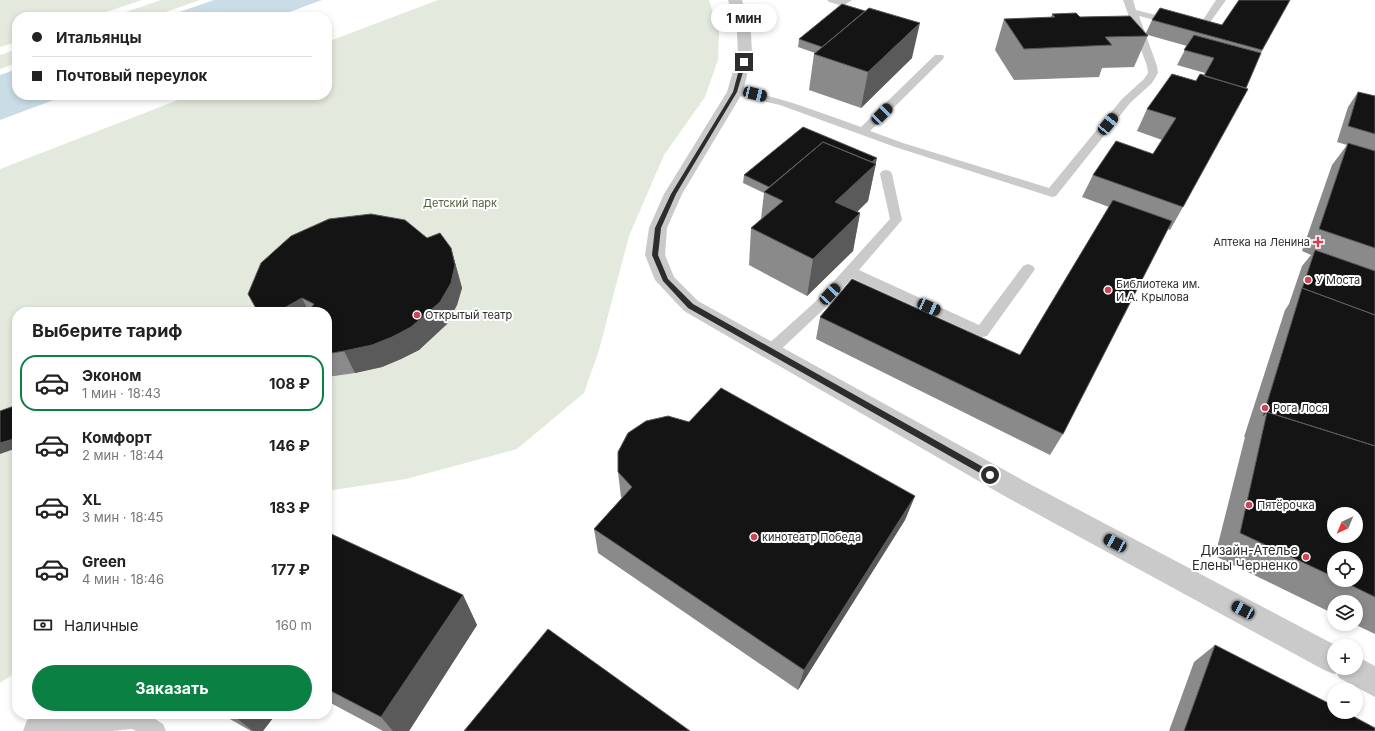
<!DOCTYPE html>
<html lang="ru">
<head>
<meta charset="utf-8">
<style>
	:root { --surface:#fff; --page:#f2f2f2; --text:#222; --muted:#767676; --line:#e0e0e0; --accent:#0b8043 }
	body { margin:0; font-family:Inter,sans-serif; background:var(--page); color:var(--text); height:100vh; display:flex; flex-direction:column; font-size:15px; white-space:nowrap }
	* { box-sizing:border-box; margin:0 }
	p { font-size:13px; color:var(--muted) }
	.icon { flex:none; width:22px; height:22px; fill:none; stroke:currentColor; stroke-width:2; stroke-linecap:round; stroke-linejoin:round }
	.map { position:relative; flex:1; overflow:hidden }
	.side { position:absolute; left:12px; top:307px; width:320px; height:412px; display:flex; flex-direction:column; background:var(--surface); border-radius:16px; box-shadow:0 2px 6px #0003 }
	.side>* { flex:none }
	.top-card { position:absolute; left:12px; top:12px; width:320px; height:88px; border-radius:16px; box-shadow:0 2px 6px #0003; display:grid; align-content:center; height:88px; padding:0 20px; background:var(--surface) }
	.needle { width:26px; rotate:224deg }
	.tools { position:absolute; left:1327px; top:507px; display:grid; gap:8px }
	.tools a { display:grid; place-items:center; width:36px; height:36px; border-radius:50%; background:var(--surface); box-shadow:0 2px 6px #0003; font-size:20px }
	.end { position:absolute; width:18px; height:18px; margin:-9px; border:5px solid #2d2d2d; background:#fff; box-shadow:0 0 0 2px #fff }
	.from { border-radius:50% }
	.bubble { position:absolute; height:28px; border-radius:14px; background:var(--surface); box-shadow:0 2px 6px #0003; font-size:13px; font-weight:700; line-height:28px; text-align:center }
	.car { position:absolute; width:12px; height:24px; margin:-12px -6px; border-radius:5px; box-shadow:0 0 3px 1px #0007; background:linear-gradient(#222 24%,#8ab4d8 0 40%,#222 0 76%,#8ab4d8 0 86%,#222 0) }
	.top-card b { display:flex; align-items:center; gap:14px; height:38px; font-size:15px }
	.top-card b+b { border-top:1px solid var(--line) }
	.top-card i { width:10px; height:10px; background:var(--text) }
	ul { padding:0; list-style:none }
	li { display:flex; align-items:center; gap:12px; height:56px; margin:0 8px 6px; padding:0 12px; border:2px solid transparent; border-radius:16px }
	li div { flex:1 }
	li b { display:block; font-size:15px }
	li em { font-style:normal; font-weight:700 }
	li.on { border-color:var(--accent) }
	li>.icon { width:36px; height:36px; stroke-width:1.5 }
	h2 { padding:0 20px; font-size:18px; line-height:48px }
	.pay { display:flex; align-items:center; gap:10px; height:44px; padding:0 20px; font-size:15px }
	.pay p { margin-inline-start:auto }
	.action { display:flex; gap:8px; margin-top:auto; padding:8px 20px }
	.action a { flex:1; height:46px; border-radius:24px; background:var(--accent); color:#fff; font-size:16px; font-weight:700; line-height:46px; text-align:center }
	.map>svg:first-child { display:block }
	.green { fill:#e3e9dc }
	.water { fill:#cadde6 }
	.lines { fill:none; stroke-linecap:round; stroke-linejoin:round }
	.lane { fill:#cacaca; fill-rule:evenodd }
	.street { fill:#cacaca; fill-rule:evenodd }
	.wall { fill:#8a8a8a; fill-rule:evenodd }
	.shaded-wall { fill:#5a5a5a }
	.building { fill:#141414; stroke:#5a5a5a; fill-rule:evenodd }
	.route { fill:#2d2d2d }
	.poi-dot { fill:#cf4354; stroke:#fff; stroke-width:1.5 }
	.labels { text-anchor:middle; dominant-baseline:central; stroke-width:4; stroke-linejoin:round; paint-order:stroke }
	.park-label { font-size:11px; fill:#526340; stroke:#fff }
	.poi-label { font-size:11px; fill:#2d2d2d; stroke:#fff; text-anchor:start }
	.near-poi-label { font-size:13px; fill:#2d2d2d; stroke:#fff; text-anchor:end }
</style>
</head>
<body>
<div class="map">
<svg width="1375" height="731" viewBox="0 0 1375 731">
	<rect width="100%" height="100%" fill="#fff"/>
	<!-- green -->
	<path class="green" d="M0,0H142L91,17H17V42L0,47Z
		M161,0H200L151,17H111Z
		M438,0H709L719,31L718,60L705,97L664,155L629,236L599,350L584,393L517,449L406,479L327,491V312H17V672L0,683V169L191,95H327V42Z
		M17,49V63L0,69V55Z"/>
	<!-- water -->
	<path class="water" d="M214,0H322L276,17H165Z
		M17,69V95H67L0,120V75Z"/>
	<g class="lines">
		<!-- lane -->
		<path class="lane" d="M827,0H852L843,6L829,2Z
			M1123,0H1133L1136,10L1199,26L1216,0H1226L1204,31L1201,32L1139,16L1157,66L1158,73L1152,83L1130,103L1056,196L1052,197L895,147L780,105L731,94L730,92L735,89C779,96 819,112 861,127L935,55H943L944,57L943,59L870,131L903,143L1049,188L1122,99L1144,79L1148,73L1147,66Z
			M886,170L890,171L892,174L902,220L859,270L979,325L1023,266L1028,264L1033,266L1035,269L1033,272L987,336L982,337L852,278L825,308L775,355L770,356L765,355L763,351L765,347L815,302L890,219L880,174L882,171Z
			M80,714H147L163,724L166,731H136L132,729L112,731H31V729L34,722L41,719Z"/>
		<!-- street -->
		<path class="street" d="M728,0H742L751,32L752,54L743,92L682,194L667,228L665,255L674,277L698,301L1026,482L1337,646H1334V668H1356V656L1375,666V697L1339,678L1337,673L1334,674L1324,670L1008,498L684,311L655,280L645,255L649,228L664,194L727,92L738,54L737,32Z
			M40,714L52,718L56,729L55,731H23L27,720Z"/>
	</g>
	<!-- wall -->
	<path class="wall" d="M1290,0L1261,53L1183,207L1170,230L1168,229L1063,434L1050,455L816,339L820,317L1020,355L1109,207L1082,197L1093,175L1153,154L1162,140L1137,131L1147,109L1196,81L1204,76L1205,73L1177,65L1187,46L1148,35L1134,67L1102,68L1099,77L1014,80L995,50L1004,19L1051,18L1052,14L1080,17L1146,33L1152,20L1222,25Z
		M799,39L912,58L861,108L809,90L814,54L815,53L798,47Z
		M1358,92L1375,96V634L1354,624H1356V602H1334V614L1215,556L1245,437H1244L1285,310L1289,304L1302,266L1311,255L1302,251L1332,165L1347,145L1337,142L1348,107ZM1334,558L1356,580H1334Z
		M876,164L868,201L857,212L860,213L853,251L807,296L749,265L751,228L761,219L764,193L743,183L744,175Z
		M427,238L451,248L462,288L457,305L447,324L419,350L401,359L382,367L355,373L327,377V312H258Z
		M618,472L915,496L905,520L798,690L598,553L594,529L622,498L621,497Z
		M327,532L463,595L477,625L409,731H383L327,701Z
		M1215,645L1375,731H1169L1194,662Z
		M221,714H276L263,731H251Z"/>
	<!-- shaded-wall -->
	<path class="shaded-wall" d="M920,23L912,58L861,108L868,72Z
		M877,158L868,201L829,239L835,202L848,184Z
		M860,213L853,251L807,296L813,259Z
		M451,248L462,288L457,305L447,324L419,350L401,359L382,367L355,373L344,351Z
		M302,298L309,312H277Z
		M17,438V448L0,454V443Z
		M915,496L905,520L798,690L804,670Z
		M463,595L477,625L409,731H393L381,717Z
		M231,714H276L263,731H253Z"/>
	<!-- building -->
	<path class="building" d="M1239,0H1290L1262,50L1152,20L1160,8L1222,25Z
		M842,4L865,11L822,47L799,39Z
		M869,8L920,23L868,72L814,54Z
		M1076,13L1080,17L1130,16L1148,36L1105,37L1112,45L1024,49L1004,19L1055,17L1052,14Z
		M1194,35L1261,53L1246,88L1204,76L1214,58L1184,50Z
		M1172,74L1196,81L1200,74L1248,89L1183,207L1093,175L1116,141L1153,154L1176,118L1147,109Z
		M1358,92L1375,96V134L1348,126Z
		M803,127L877,158L872,162L823,142L769,187L744,175Z
		M823,142L876,164L835,202L860,213L813,259L751,228L783,201L764,192Z
		M1348,143L1375,151V248L1319,229Z
		M1113,200L1172,221L1063,434L820,317L852,279L1020,355Z
		M371,214L405,220L427,238L440,233L451,248L455,265L451,283L440,302L411,327L392,337L372,345L344,351L327,354V312H308L314,304L302,298L277,312H258L248,294L261,263L291,236L329,219Z
		M1315,250L1375,271V315L1302,288V289Z
		M1302,288L1375,315V446L1267,412L1263,416Z
		M721,388L915,496L804,670L594,529L632,487L618,472V452L628,433L646,421L668,416L689,422Z
		M17,405V438L0,443V411Z
		M1267,412L1375,446V597L1340,580H1356V558H1334V577L1240,533ZM1334,514H1356V536H1334Z
		M327,532L463,595L381,717L327,689Z
		M548,629L690,731H464Z
		M1215,645L1334,706V712H1345L1375,728V731H1184Z"/>
	<!-- route -->
	<path class="route" d="M744,61L746,62L737,92L676,194L661,228L658,255L668,279L693,304L992,472V477H987L688,308L663,281L652,255L655,228L671,194L733,92L741,62Z"/>
	<!-- markers -->
	<g class="poi-dot">
		<path d="M1316 236h4v4h4v4h-4v4h-4v-4h-4v-4h4z"/>
		<circle cx="1308" cy="280" r="4"/>
		<circle cx="1108" cy="290" r="4"/>
		<circle cx="417" cy="315" r="4"/>
		<circle cx="1265" cy="408" r="4"/>
		<circle cx="1249" cy="505" r="4"/>
		<circle cx="754" cy="537" r="4"/>
		<circle cx="1306" cy="557" r="4"/>
	</g>
	<g class="labels">
		<!-- park labels -->
		<g class="park-label">
			<text x="460" y="203">Детский парк</text>
		</g>
		<!-- poi labels -->
		<g class="poi-label">
			<text x="1310" y="242" text-anchor="end">Аптека на Ленина</text>
			<text x="1316" y="280">У Моста</text>
			<text x="1116" y="284">Библиотека им.<tspan x="1116" dy="13">И.А. Крылова</tspan></text>
			<text x="425" y="315">Открытый театр</text>
			<text x="1273" y="408">Рога Лося</text>
			<text x="1257" y="505">Пятёрочка</text>
			<text x="762" y="537">кинотеатр Победа</text>
		</g>
		<!-- near-poi labels -->
		<g class="near-poi-label">
			<text x="1298" y="550">Дизайн-Ателье<tspan x="1298" dy="15">Елены Черненко</tspan></text>
		</g>
	</g>
</svg>
<div class="tools">
<a><svg class="needle" viewBox="-14 -14 28 28"><path d="M0-13l5 13h-10z" fill="#e53935"/><path d="M0 13l5-13h-10z" fill="#767676"/></svg></a>
<a><svg class="icon" aria-label="locate" viewBox="0 0 24 24"><circle cx="12" cy="12" r="6"/><path d="M12 2v4M12 18v4M2 12h4M18 12h4"/></svg></a>
<a><svg class="icon" aria-label="layers" viewBox="0 0 24 24"><path d="M12 4l9 5-9 5-9-5zM3 14l9 5 9-5"/></svg></a>
<a>+</a>
<a>−</a>
</div>
<i class="end from" style="left:990px;top:475px"></i>
<i class="end" style="left:744px;top:62px"></i>
<div class="bubble" style="left:711px;top:4px;width:66px">1 мин</div>
<i class="car" style="left:755px;top:94px;rotate:104deg"></i>
<i class="car" style="left:882px;top:114px;rotate:45deg"></i>
<i class="car" style="left:1108px;top:124px;rotate:39deg"></i>
<i class="car" style="left:830px;top:294px;rotate:43deg"></i>
<i class="car" style="left:929px;top:307px;rotate:114deg"></i>
<i class="car" style="left:1115px;top:543px;rotate:298deg"></i>
<i class="car" style="left:1243px;top:610px;rotate:298deg"></i>
<div class="top-card">
<b><i class="from"></i>Итальянцы</b>
<b><i></i>Почтовый переулок</b>
</div>
<section class="side">
<h2>Выберите тариф</h2>
<ul>
<li class="on"><svg class="icon" aria-label="car" viewBox="0 0 24 24"><path d="M5 17H2v-5l4-1 3-4h7l3 4 3 1v5h-3M9 17h6M6 11h13"/><circle cx="7" cy="17" r="2"/><circle cx="17" cy="17" r="2"/></svg><div><b>Эконом</b><p>1 мин · 18:43</p></div><em>108 ₽</em></li>
<li><svg class="icon" aria-label="car" viewBox="0 0 24 24"><path d="M5 17H2v-5l4-1 3-4h7l3 4 3 1v5h-3M9 17h6M6 11h13"/><circle cx="7" cy="17" r="2"/><circle cx="17" cy="17" r="2"/></svg><div><b>Комфорт</b><p>2 мин · 18:44</p></div><em>146 ₽</em></li>
<li><svg class="icon" aria-label="car" viewBox="0 0 24 24"><path d="M5 17H2v-5l4-1 3-4h7l3 4 3 1v5h-3M9 17h6M6 11h13"/><circle cx="7" cy="17" r="2"/><circle cx="17" cy="17" r="2"/></svg><div><b>XL</b><p>3 мин · 18:45</p></div><em>183 ₽</em></li>
<li><svg class="icon" aria-label="car" viewBox="0 0 24 24"><path d="M5 17H2v-5l4-1 3-4h7l3 4 3 1v5h-3M9 17h6M6 11h13"/><circle cx="7" cy="17" r="2"/><circle cx="17" cy="17" r="2"/></svg><div><b>Green</b><p>4 мин · 18:46</p></div><em>177 ₽</em></li>
</ul>
<div class="pay"><svg class="icon" aria-label="cash" viewBox="0 0 24 24"><path d="M3 7h18v10H3z"/><circle cx="12" cy="12" r="2"/></svg>Наличные<p>160 m</p></div>
<div class="action"><a>Заказать</a></div>
</section>
</div>
</body>
</html>
